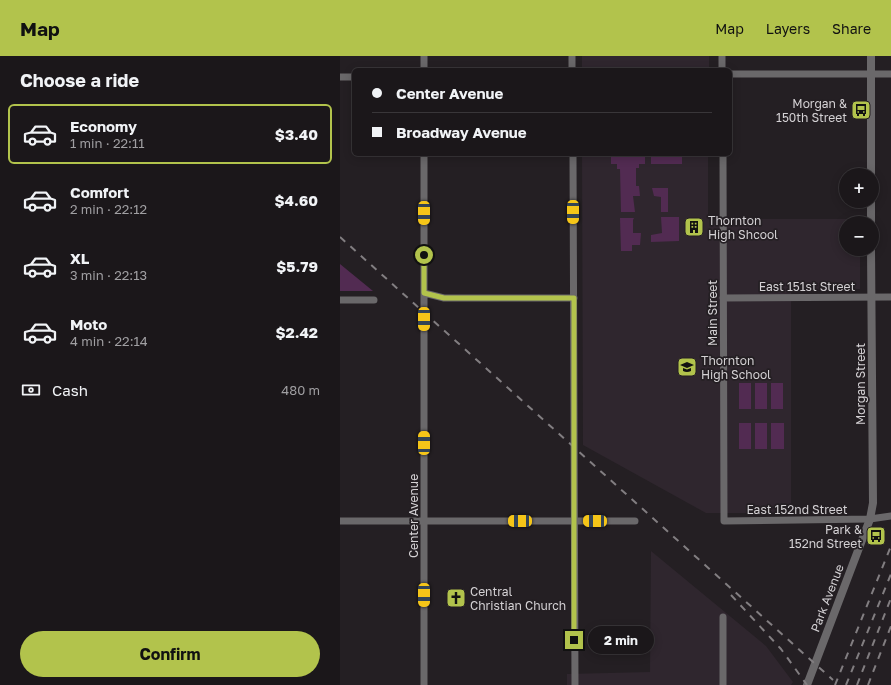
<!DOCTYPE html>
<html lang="en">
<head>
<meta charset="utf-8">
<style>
	:root { --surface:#1b171a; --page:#282427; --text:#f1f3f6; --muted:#a09fa2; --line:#393639; --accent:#b2c34c }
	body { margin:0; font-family:"Golos Text",sans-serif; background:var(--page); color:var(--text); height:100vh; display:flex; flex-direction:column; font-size:15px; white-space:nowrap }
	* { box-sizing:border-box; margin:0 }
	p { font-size:13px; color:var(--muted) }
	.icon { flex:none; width:22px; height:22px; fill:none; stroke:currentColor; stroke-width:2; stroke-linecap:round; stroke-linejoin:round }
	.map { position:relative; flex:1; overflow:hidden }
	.panel { display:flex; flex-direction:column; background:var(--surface); width:340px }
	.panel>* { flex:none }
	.top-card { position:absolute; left:12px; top:12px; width:380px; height:88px; border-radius:6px; box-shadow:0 2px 10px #0003,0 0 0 1px var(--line); display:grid; align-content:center; height:88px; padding:0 20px; background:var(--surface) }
	.buttons { position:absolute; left:499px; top:112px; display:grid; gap:8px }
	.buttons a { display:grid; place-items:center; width:40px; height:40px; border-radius:50%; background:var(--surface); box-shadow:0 2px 10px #0003,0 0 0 1px var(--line); font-size:20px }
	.end { position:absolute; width:18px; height:18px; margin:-9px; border:5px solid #b2c34c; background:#111; box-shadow:0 0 0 2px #111 }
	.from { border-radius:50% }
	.bubble { position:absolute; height:28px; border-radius:14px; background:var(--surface); box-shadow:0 2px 10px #0003,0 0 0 1px var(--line); font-size:13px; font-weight:700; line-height:28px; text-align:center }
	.car { position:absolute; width:12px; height:24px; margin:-12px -6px; border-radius:5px; box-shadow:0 0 3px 1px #0007; background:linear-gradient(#f5c518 24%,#345 0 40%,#f5c518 0 76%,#345 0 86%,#f5c518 0) }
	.top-card b { display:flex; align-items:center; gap:14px; height:38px; font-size:15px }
	.top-card b+b { border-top:1px solid var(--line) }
	.top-card i { width:10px; height:10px; background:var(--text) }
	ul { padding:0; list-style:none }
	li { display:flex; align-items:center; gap:12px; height:60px; margin:0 8px 6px; padding:0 12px; border:2px solid transparent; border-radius:6px }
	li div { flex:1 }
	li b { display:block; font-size:15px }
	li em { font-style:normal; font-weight:700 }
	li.selected { border-color:var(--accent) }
	li>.icon { width:36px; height:36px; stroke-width:1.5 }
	h2 { padding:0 20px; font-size:18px; line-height:48px }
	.pay { display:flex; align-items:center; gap:10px; height:44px; padding:0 20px; font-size:15px }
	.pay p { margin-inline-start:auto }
	.cta { display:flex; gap:8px; margin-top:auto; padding:8px 20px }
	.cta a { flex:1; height:46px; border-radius:24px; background:var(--accent); color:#111; font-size:16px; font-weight:700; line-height:46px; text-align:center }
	header { display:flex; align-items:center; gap:24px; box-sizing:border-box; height:56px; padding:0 20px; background:var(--accent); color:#111 }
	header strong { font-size:19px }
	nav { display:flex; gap:22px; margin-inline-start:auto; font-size:14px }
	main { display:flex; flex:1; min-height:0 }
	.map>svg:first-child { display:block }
	.built { fill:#2f262e }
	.green { fill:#522b52 }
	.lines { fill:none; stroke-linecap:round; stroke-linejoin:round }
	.minor { stroke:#6a686a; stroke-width:7 }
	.tertiary { stroke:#6a686a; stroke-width:8 }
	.rail { stroke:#827e81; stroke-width:2; stroke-dasharray:7 7; stroke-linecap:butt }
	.route { stroke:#b2c34c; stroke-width:5 }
	.labels { text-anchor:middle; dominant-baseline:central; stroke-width:3.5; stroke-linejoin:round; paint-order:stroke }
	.poi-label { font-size:12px; fill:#d4d1d4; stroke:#241f23; text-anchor:start }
	.street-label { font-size:12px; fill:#d4d1d4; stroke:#241f23 }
</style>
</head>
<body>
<header>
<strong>Map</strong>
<nav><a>Map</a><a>Layers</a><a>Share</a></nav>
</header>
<main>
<section class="panel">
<h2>Choose a ride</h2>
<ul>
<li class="selected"><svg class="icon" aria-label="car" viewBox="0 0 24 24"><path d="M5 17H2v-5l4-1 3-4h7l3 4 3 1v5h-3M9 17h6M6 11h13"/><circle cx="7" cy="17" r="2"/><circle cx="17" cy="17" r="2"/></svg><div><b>Economy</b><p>1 min · 22:11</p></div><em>$3.40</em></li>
<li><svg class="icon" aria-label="car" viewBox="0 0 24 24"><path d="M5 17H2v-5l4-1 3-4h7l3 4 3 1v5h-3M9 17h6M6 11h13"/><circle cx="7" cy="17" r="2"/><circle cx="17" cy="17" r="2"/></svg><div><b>Comfort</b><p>2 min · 22:12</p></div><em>$4.60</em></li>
<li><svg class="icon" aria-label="car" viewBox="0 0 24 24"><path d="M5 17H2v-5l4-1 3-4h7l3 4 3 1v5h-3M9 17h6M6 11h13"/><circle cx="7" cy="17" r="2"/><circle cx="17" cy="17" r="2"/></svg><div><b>XL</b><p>3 min · 22:13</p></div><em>$5.79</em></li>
<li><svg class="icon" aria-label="car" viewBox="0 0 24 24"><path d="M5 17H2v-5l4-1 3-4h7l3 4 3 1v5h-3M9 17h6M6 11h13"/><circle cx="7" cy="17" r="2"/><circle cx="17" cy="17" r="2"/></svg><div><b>Moto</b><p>4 min · 22:14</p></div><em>$2.42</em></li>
</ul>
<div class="pay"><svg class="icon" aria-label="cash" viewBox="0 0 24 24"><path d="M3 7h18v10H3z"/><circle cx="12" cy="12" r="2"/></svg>Cash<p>480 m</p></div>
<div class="cta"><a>Confirm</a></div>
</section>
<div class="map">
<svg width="551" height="629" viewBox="0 0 551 629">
	<rect width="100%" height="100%" fill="#241f23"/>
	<!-- built -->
	<path class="built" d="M242,0H369V14H242Z
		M242,98H368V163H519L520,167H506V193H520V233L451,234V457H366L243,389Z
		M311,495L426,590L453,626L451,629H227V618L310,616Z"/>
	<!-- green -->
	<path class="green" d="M271,98H305V108H299V112H296V130H299L300,140H293L295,156H281L280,113H277V108H271Z
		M311,98H342V108H311Z
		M312,132H328V156H321V141L314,140Z
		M321,161H339V185L311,186V179L322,177Z
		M280,162H294L293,164V177H301L300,189H292V195H281Z
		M0,208L33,235H0Z
		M399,327H411V353H399Z
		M415,327H427V353H415Z
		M431,327H443V353H431Z
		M399,367H411V393H399Z
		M415,367H427V393H415Z
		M431,367H444V393H431Z"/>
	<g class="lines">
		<!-- minor -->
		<path class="minor" d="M84,0V14
			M232,0V14
			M382,0V14
			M390,18H551
			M0,21H14
			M84,98V629
			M233,98L235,629
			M383,98L384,465L530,463L551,460
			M84,237L104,242H234
			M383,242L551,241
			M0,244H34
			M0,465H295
			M383,561V629"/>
		<!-- tertiary -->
		<path class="tertiary" d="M531,0V119
			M531,167V145
			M467,629L530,463L533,447L531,193"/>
		<!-- rail -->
		<path class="rail" d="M0,181L493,624
			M391,539L441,593L467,629
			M495,629L551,490
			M506,629L551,518
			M517,629L551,542
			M528,629L551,570"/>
	</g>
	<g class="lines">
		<!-- route -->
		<path class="route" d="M84,199V237L104,242H234V584"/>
	</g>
	<!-- icons -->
	<defs>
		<g id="bus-square" transform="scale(1)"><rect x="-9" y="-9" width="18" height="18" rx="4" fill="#b2c34c" stroke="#241f23"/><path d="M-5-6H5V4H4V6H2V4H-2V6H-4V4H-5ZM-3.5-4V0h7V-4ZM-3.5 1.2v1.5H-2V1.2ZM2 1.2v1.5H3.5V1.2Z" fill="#111"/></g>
		<g id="building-square" transform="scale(1)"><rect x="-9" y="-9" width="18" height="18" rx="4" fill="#b2c34c" stroke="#241f23"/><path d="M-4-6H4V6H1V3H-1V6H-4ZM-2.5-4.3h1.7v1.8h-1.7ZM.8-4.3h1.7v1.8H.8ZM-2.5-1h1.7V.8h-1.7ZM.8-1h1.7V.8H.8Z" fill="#111"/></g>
		<g id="school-square" transform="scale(1)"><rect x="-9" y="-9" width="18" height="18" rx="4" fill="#b2c34c" stroke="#241f23"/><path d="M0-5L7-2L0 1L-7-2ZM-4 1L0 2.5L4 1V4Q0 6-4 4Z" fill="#111"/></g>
		<g id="church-square" transform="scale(1)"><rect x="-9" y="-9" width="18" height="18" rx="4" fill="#b2c34c" stroke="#241f23"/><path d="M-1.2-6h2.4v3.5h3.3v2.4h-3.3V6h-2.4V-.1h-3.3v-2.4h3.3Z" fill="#111"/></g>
	</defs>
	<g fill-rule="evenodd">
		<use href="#bus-square" x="521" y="54"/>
		<use href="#building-square" x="354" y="171"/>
		<use href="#school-square" x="347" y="311"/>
		<use href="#bus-square" x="536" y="480"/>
		<use href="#church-square" x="116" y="542"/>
	</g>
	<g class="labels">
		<!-- poi labels -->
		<g class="poi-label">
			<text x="507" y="47" text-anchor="end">Morgan &amp;<tspan x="507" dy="14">150th Street</tspan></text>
			<text x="368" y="164">Thornton<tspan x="368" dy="14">High Shcool</tspan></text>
			<text x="361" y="304">Thornton<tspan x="361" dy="14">High School</tspan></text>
			<text x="522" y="473" text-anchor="end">Park &amp;<tspan x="522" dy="14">152nd Street</tspan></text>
			<text x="130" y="535">Central<tspan x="130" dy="14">Christian Church</tspan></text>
		</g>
		<!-- street labels -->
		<g class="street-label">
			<text x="467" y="230">East 151st Street</text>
			<text transform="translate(372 257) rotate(-90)">Main Street</text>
			<text transform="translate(520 328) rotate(-90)">Morgan Street</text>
			<text x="457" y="453">East 152nd Street</text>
			<text transform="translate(73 460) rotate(-90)">Center Avenue</text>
			<text transform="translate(487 542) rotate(-69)">Park Avenue</text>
		</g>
	</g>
</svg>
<div class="buttons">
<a>+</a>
<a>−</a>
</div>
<i class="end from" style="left:84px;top:199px"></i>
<i class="end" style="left:234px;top:584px"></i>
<div class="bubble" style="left:248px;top:570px;width:66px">2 min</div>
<i class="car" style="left:233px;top:156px;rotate:180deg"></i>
<i class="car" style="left:84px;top:157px;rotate:180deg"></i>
<i class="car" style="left:84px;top:263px;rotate:180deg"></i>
<i class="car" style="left:84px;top:387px;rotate:0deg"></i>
<i class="car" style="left:180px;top:465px;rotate:270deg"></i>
<i class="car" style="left:255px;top:465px;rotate:271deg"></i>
<i class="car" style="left:84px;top:539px;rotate:180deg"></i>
<div class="top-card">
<b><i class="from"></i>Center Avenue</b>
<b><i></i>Broadway Avenue</b>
</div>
</div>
</main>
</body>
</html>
